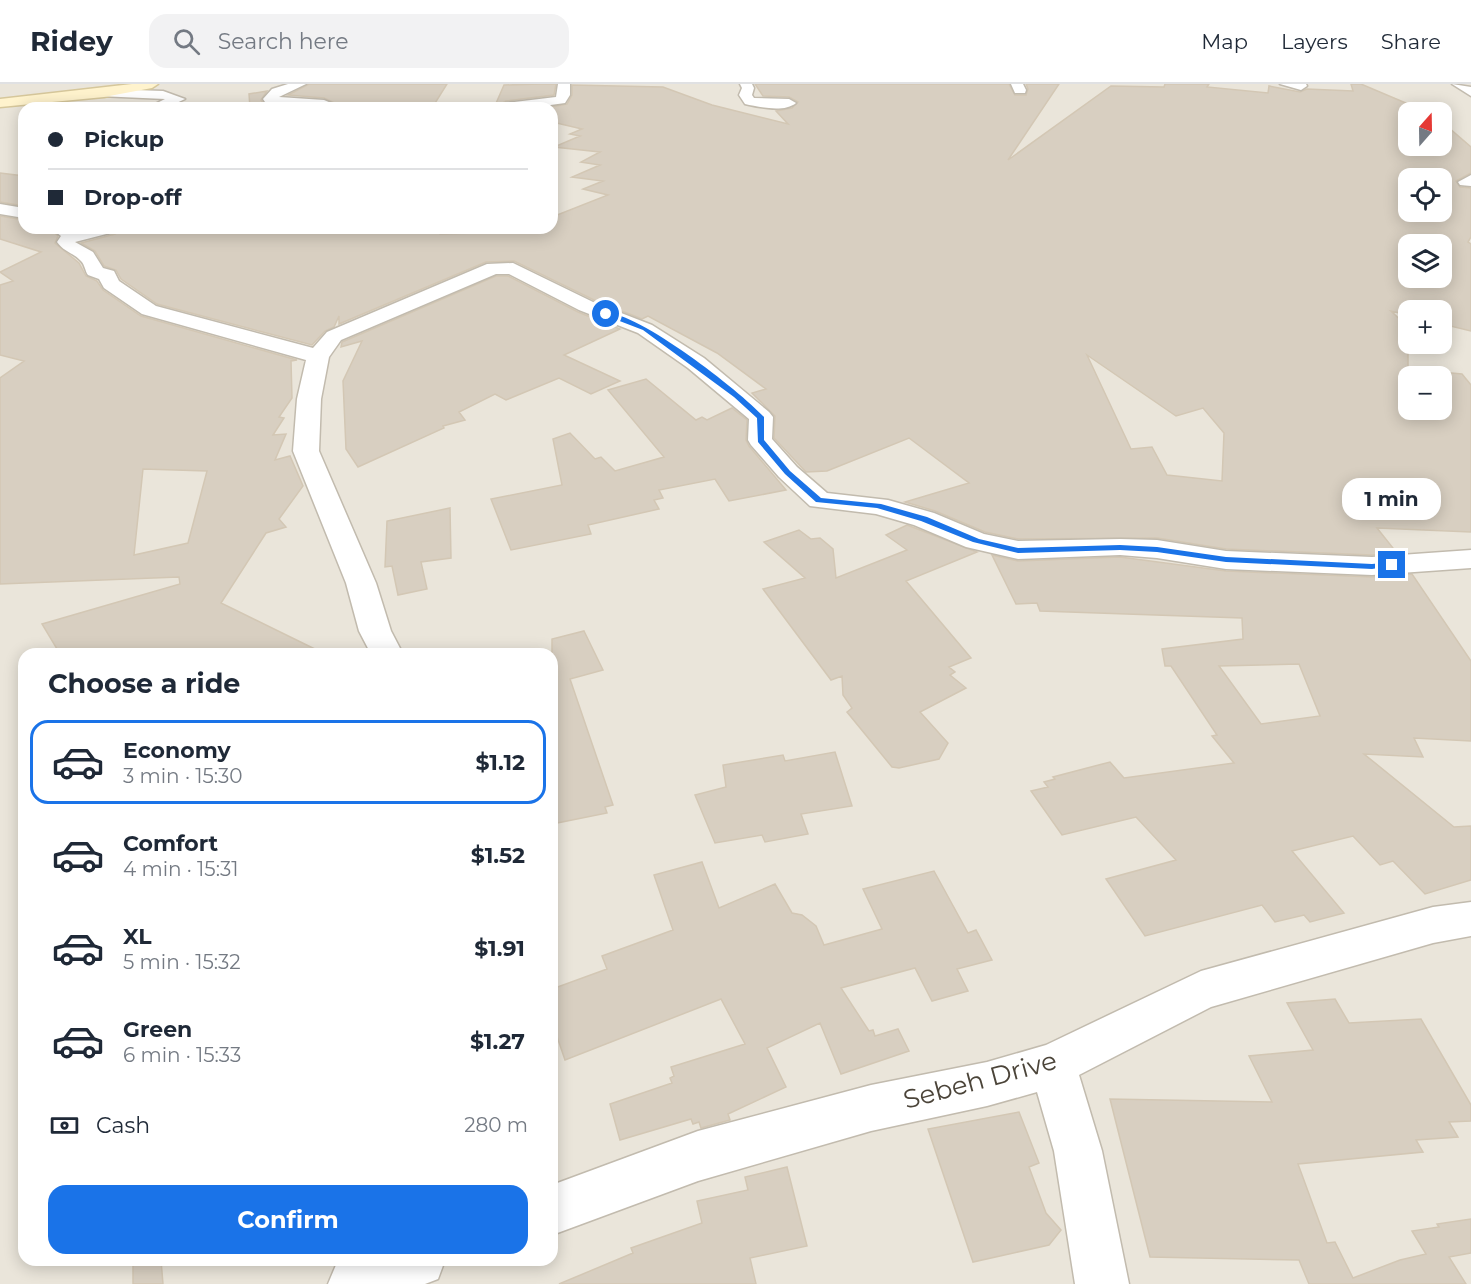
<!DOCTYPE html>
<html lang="en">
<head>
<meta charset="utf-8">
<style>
	:root { --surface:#fff; --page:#f2f2f3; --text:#1f2937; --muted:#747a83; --line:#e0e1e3; --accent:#1a73e8 }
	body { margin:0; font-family:Montserrat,sans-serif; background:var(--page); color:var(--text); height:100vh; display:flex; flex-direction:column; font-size:22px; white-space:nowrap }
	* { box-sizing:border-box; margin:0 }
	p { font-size:20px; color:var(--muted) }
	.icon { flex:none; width:33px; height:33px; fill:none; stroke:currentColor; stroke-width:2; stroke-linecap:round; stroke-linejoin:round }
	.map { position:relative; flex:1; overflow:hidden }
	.details { position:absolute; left:18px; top:564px; width:540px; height:618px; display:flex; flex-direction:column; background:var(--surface); border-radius:18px; box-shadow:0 3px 15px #0003 }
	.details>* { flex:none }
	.hud { position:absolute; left:18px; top:18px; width:540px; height:132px; border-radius:18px; box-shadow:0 3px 15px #0003; display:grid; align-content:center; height:132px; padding:0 30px; background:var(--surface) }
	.needle { width:39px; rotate:20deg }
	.tools { position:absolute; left:1398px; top:18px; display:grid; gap:12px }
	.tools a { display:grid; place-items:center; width:54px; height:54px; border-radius:12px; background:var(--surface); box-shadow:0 3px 15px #0003; font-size:30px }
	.end { position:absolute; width:27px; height:27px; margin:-14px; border:8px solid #1a73e8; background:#fff; box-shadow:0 0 0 3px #fff }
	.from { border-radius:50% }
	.bubble { position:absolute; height:42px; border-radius:18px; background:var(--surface); box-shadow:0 3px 15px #0003; font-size:20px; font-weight:700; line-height:42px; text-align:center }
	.hud b { display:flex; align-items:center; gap:21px; height:57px; font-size:22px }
	.hud b+b { border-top:2px solid var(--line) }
	.hud i { width:15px; height:15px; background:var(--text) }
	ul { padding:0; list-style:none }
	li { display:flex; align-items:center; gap:18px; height:84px; margin:0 12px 9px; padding:0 18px; border:3px solid transparent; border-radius:18px }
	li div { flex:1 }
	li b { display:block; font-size:22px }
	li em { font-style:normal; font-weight:700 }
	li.current { border-color:var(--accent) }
	li>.icon { width:54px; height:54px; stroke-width:1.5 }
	h2 { padding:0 30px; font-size:27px; line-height:72px }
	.pay { display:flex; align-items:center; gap:15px; height:66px; padding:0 30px; font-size:22px }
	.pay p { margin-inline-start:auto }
	.action { display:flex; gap:12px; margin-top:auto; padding:12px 30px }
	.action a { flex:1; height:69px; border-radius:18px; background:var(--accent); color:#fff; font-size:24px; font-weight:700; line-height:69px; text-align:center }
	header { display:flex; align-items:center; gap:36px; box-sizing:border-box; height:84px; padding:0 30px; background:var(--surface); border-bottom:2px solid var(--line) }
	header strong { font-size:28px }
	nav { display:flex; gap:33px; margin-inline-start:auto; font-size:21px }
	.search { width:420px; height:54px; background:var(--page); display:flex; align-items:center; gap:15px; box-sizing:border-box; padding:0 21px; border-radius:18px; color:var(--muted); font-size:22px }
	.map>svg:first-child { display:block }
	.residential { fill:#eae5da; fill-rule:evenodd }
	.building { fill:#d8cfc1; stroke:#d3c7b4; stroke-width:1.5; fill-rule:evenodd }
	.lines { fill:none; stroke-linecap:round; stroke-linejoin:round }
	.minor-casing { stroke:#c2bbae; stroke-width:3 }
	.secondary-casing { stroke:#d6c79b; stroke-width:3 }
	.minor { fill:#fff; fill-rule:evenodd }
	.secondary { fill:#fff3cd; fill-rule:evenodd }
	.route { fill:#1a73e8 }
	.labels { text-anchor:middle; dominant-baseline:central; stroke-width:4.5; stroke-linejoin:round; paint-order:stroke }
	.near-street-label { font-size:26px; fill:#4b4439; stroke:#fff }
</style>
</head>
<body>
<header>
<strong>Ridey</strong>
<div class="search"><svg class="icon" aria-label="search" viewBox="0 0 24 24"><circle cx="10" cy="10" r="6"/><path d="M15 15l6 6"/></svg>Search here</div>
<nav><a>Map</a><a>Layers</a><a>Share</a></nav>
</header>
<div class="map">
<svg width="1471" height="1200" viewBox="0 0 1471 1200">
	<rect width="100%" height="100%" fill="#f6f3ec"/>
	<!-- residential -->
	<path class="residential" d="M0,0H1471V1200H0ZM24,24H552V144H24ZM1408,28H1442V62H1408ZM1408,94H1442V128H1408ZM1408,160H1442V194H1408ZM1408,226H1442V260H1408ZM1408,292H1442V326H1408ZM24,570H552V1176H24Z"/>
	<!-- building -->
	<path class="building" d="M309,0H447L432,24H345L324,14L288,11Z
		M540,0H556L554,11L506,17L494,24L504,1Z
		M755,0H1009L1015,11H1026L1028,5L1026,0H1059L1008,76L1111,2L1164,3L1165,0H1209L1207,3L1268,9L1269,2L1300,8L1307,5L1353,7L1351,0H1361L1427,28H1408V62H1442V38L1471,63V89L1456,97L1460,103L1471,104V153L1468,158L1471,160V247L1442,240V226H1408V231L1391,227L1408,243V285L1462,290L1471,301V448L1377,444L1397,469L1372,471L1226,465L1157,454L1018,455L985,448L935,427L905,418L969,399L909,354L827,387L806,388L774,354L775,332L752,309L766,305L717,269L648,232L642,235L594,216L514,177L486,178L339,240V232L334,243L325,247L312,261L157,220L121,195L116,186L104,182L95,167L81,159L115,150L125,144H439L440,150L478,149L480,144H552V133L608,111L583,105L603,97L572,93L600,81L581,78L600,68L554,63L580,52L570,50L582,45L552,38V24H545L567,20L572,11V1L663,3L712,21L788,40L776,27L792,24L798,18L789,13L763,12ZM1408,94H1442V128H1408ZM1408,160H1442V194H1408ZM1087,271L1176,332L1203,324L1224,349L1222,397L1167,391L1152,363L1131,365ZM1408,292H1442V326H1408Z
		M267,7L261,16L264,20L278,24H250L249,10Z
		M0,89L24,92V122L0,118Z
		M0,132L24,136V144H49L58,152L55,159L79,179L86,192L97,197L103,206L141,232L297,276L291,277L292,314L279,333L284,334L273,351L286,350L275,376L290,372L303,402L279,435L286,443L266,449L221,519L325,570H60L42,540L180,500L179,493L0,500V294L24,277L0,271V201L13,197L0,188L41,168L0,155ZM143,385L207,387L188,459L134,471Z
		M496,192H508L578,228L620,245L564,271L620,297L591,310L559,294L506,316L495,310L459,328L465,336L443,342L444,344L358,383L346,365L343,297L362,257L341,263L342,258Z
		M646,295L696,336L702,333L707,336L732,324L747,336L746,356L749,362L786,406L729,417L715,395L659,406L663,414L654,416L659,425L588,441L591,450L511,466L491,415L562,401L553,355L570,349L595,375L601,373L615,387L664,373L608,306Z
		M450,424L451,474L421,478L427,505L398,511L392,482L385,483L387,437Z
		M907,441L977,468L906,497L971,574L949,583L955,588L950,591L966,604L920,628L948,659L939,675L899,684L892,683L847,628L852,624L843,611L842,592L831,596L763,505L805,494L764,458L799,446L811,455L820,454L833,465L836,494L907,466L886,451Z
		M992,471L1018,477L1120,473L1226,487L1372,493L1412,490L1471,577V657L1414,654L1423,673L1364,670L1454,743L1471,742V796L1425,810L1393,777L1380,781L1353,752L1292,767L1344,829L1310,838L1304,831L1275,838L1262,821L1145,852L1106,795L1176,776L1136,733L1062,751L1031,707L1048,703L1044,698L1055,695L1053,693L1110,678L1124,694L1234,679L1212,652L1217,651L1171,582H1165L1162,565L1243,555L1242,534L1040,527L1037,519L1016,520ZM1299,580L1320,632L1261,640L1219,582Z
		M584,547L603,586L570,595L613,721L605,723L607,729L552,740V555Z
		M835,668L852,722L801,730L808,750L765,758L762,751L715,759L695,711L726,703L723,681L783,671L785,677Z
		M702,778L719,824L775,800L792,829L802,831L816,842L824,861L882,845L863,805L934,787L968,849L976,846L992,876L957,885L968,907L932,917L915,884L841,904L869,947L873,946L875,952L898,945L909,967L841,990L820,939L767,964L786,1003L728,1030L730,1036L701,1044L699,1038L693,1040L691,1035L620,1056L610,1020L672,999L670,994L674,992L671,983L745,960L721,915L565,976L552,938V905L607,885L602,872L673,846L654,791Z
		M1335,915L1349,939L1421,935L1471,1021V1037L1449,1038L1458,1053L1416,1056L1423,1068L1298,1080L1327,1159L1335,1158L1353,1194L1400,1176L1426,1170L1412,1147L1439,1143L1437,1140L1471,1135V1169L1449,1173L1466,1200H1309L1299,1176L1150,1173L1110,1015L1272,1018L1249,972L1313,966L1287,919Z
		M1019,1028L1039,1079L1029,1083L1046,1129L1061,1146L1049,1161L973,1178L928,1045Z
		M787,1083L807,1162L750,1174L756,1200H559L633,1169L631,1164L702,1139L697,1117L748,1106L745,1093Z
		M133,1176H161L163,1200H133Z"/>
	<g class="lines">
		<!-- minor casing -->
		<g class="minor-casing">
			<path id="minor" d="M288,0H306L279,13L324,16L343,24H287L265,18L263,15L272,5Z
				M558,0H570V11L565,19L529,24L499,23L506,19L556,13Z
				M740,0H752L754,4L752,11L754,14L789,15L796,19C784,29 759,23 745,20L739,11L742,4Z
				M1011,0H1023L1026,6L1025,9H1015Z
				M1280,0H1306L1307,2L1301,6Z
				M1452,0L1471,3V12Z
				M104,5L163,7L185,15L166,24H147L165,15L99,12L98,9Z
				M1471,91V102L1460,101L1458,98Z
				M0,120L24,124V134L0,130Z
				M51,144H117L114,148L75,158L93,168L103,184L114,187L119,197L156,222L313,264L327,248L487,180L513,179L593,218L652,241L704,274L769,328L773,333L772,355L797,383L827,409L888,416L934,429L984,450L1018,457L1120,455L1157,456L1226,467L1372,473L1471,466V484L1372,491L1226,485L1157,474L1120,471L1018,475L966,463L914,441L876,430L810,422L779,393L751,361L748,356L749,335L688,284L638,249L579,226L509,190H496L341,256L329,273L321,315L319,367L376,499L391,547L403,570H371L359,547L346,499L293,367L297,315L306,276L142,230L104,204L99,195L88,191C85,187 85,181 81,177C74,169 64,168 57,158L61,152Z
				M1471,818V852L1433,859L1211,923L1079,991L1102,1067L1129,1200H1075L1054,1067L1037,1008L987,1022L871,1047L698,1097L552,1151V1101L698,1047L871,1001L987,978L1046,961L1201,887L1433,823Z
				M348,1176H445L438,1195L425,1200H328L336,1181Z"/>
		</g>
		<!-- secondary casing -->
		<g class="secondary-casing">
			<path id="secondary" d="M132,0H158L152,4L104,13L0,23V15Z"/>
		</g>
		<!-- minor -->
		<use href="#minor" class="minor"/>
		<!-- secondary -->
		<use href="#secondary" class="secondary"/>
	</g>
	<!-- route -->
	<path class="route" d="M604,228C640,229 739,306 764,333V356L790,387L821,414L881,420L927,433L979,455L1018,464L1120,461L1157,463L1226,473L1372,480L1392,478L1396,481L1372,485L1226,478L1157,468L1120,466L1018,469L973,458L921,437L877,424L816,418L785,390L758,358L757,334L734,313L643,246L604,231Z"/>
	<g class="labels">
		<!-- near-street labels -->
		<g class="near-street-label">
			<text transform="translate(980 996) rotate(-15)">Sebeh Drive</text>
		</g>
	</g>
</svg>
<div class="tools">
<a><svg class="needle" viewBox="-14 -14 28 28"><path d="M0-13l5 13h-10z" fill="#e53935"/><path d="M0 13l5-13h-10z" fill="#747a83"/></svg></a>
<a><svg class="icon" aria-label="locate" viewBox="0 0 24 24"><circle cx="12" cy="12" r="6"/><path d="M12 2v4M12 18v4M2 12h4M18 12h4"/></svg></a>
<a><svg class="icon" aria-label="layers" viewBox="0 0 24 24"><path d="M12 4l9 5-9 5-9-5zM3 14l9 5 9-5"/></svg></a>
<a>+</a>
<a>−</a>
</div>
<i class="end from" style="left:606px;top:230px"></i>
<i class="end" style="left:1392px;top:481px"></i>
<div class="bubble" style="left:1342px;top:394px;width:99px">1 min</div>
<div class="hud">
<b><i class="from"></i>Pickup</b>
<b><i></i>Drop-off</b>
</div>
<section class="details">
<h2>Choose a ride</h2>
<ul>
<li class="current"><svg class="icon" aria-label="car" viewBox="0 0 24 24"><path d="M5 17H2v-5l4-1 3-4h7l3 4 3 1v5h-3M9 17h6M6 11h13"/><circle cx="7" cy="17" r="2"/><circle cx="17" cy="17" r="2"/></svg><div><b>Economy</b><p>3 min · 15:30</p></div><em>$1.12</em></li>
<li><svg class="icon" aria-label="car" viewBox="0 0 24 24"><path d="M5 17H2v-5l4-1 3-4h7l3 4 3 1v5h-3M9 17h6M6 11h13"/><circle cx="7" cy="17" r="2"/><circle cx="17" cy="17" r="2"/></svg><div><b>Comfort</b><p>4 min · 15:31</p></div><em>$1.52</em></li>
<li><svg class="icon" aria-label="car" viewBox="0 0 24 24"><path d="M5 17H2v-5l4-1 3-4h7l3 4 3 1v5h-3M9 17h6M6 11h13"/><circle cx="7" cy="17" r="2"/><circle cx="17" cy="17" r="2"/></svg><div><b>XL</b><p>5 min · 15:32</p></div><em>$1.91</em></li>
<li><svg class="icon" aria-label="car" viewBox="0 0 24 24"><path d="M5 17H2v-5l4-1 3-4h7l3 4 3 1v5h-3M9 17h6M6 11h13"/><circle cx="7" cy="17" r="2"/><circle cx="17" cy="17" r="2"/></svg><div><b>Green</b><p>6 min · 15:33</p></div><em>$1.27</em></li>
</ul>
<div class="pay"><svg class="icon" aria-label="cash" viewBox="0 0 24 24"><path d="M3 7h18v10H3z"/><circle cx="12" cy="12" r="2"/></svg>Cash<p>280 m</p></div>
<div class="action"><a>Confirm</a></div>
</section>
</div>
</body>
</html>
